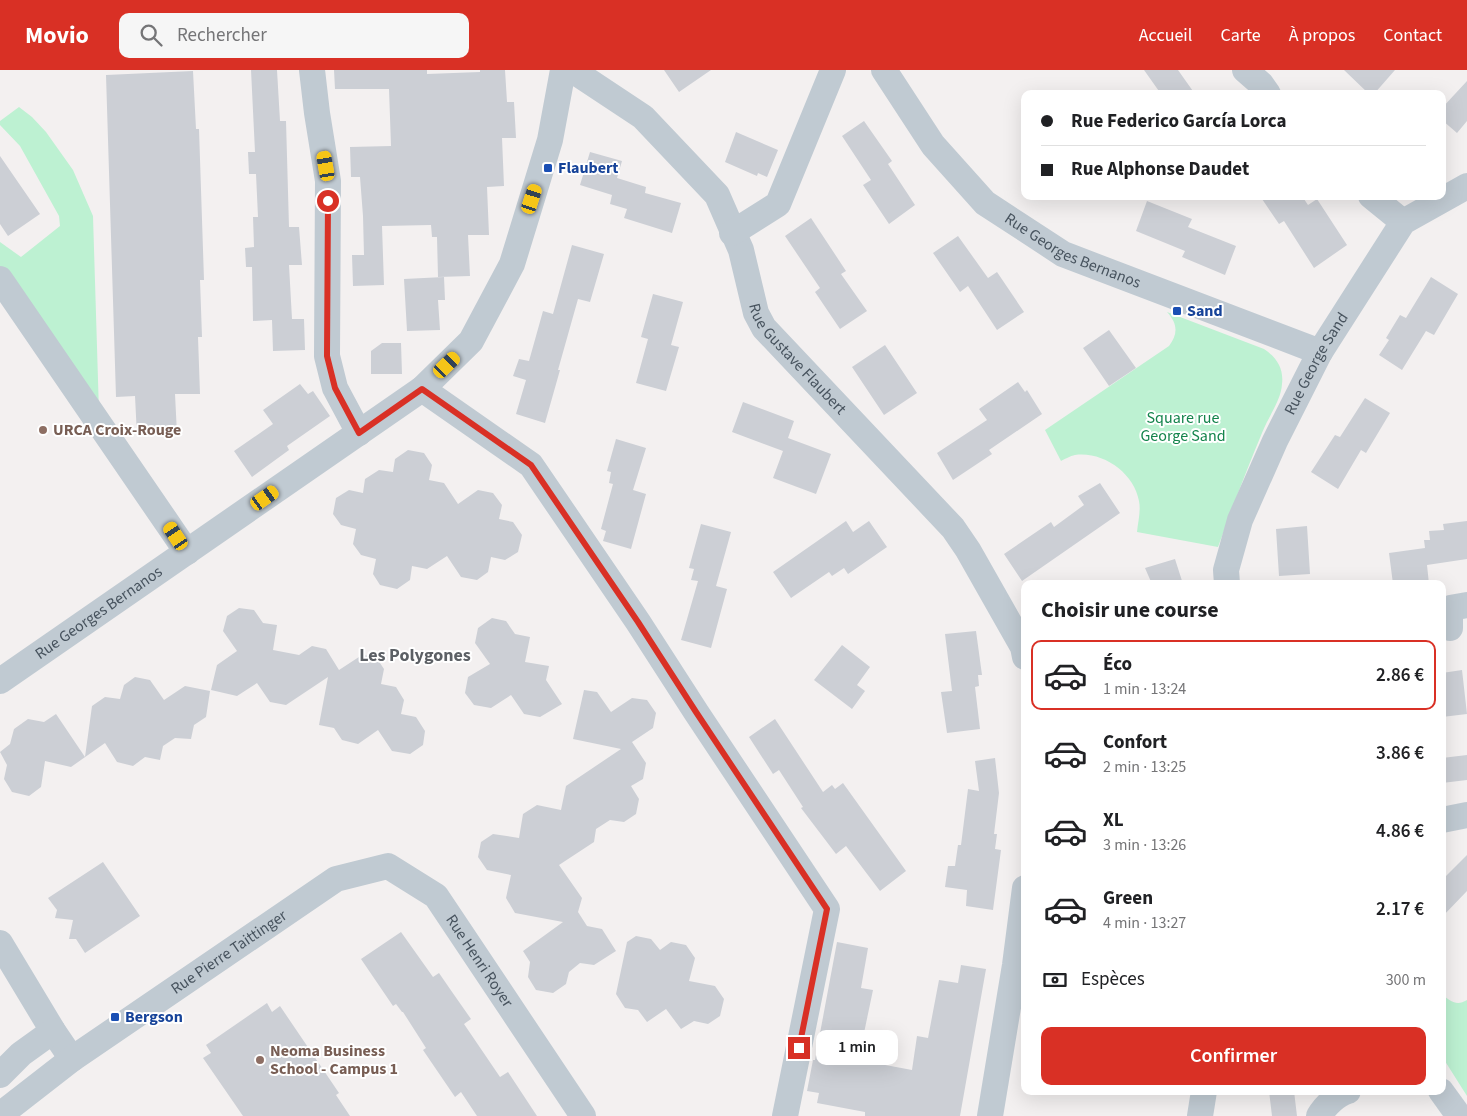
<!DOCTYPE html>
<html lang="fr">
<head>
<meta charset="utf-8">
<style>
	:root { --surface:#fff; --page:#f6f6f6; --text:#202124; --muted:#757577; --line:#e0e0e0; --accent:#d93025 }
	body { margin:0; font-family:"Source Sans 3",sans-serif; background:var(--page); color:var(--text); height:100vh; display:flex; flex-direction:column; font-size:19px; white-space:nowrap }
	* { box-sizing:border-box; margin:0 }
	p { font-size:16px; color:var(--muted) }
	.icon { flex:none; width:28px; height:28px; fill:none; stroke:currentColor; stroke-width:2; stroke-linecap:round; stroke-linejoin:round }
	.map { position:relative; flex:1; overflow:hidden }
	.side { position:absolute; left:1021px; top:510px; width:425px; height:515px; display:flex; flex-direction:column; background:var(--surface); border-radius:10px; box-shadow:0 5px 20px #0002 }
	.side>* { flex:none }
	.hud { position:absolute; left:1021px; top:20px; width:425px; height:110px; border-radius:10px; box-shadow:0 5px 20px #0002; display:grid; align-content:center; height:110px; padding:0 20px; background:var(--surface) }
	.end { position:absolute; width:22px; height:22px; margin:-11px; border:6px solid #d93025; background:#fff; box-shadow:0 0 0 2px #fff }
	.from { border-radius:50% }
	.bubble { position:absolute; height:35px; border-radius:10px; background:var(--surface); box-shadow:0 5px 20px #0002; font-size:16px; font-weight:600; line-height:35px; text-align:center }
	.car { position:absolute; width:15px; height:30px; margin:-15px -8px; border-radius:6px; box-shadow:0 0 4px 1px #0007; background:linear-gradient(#f5c518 24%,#345 0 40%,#f5c518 0 76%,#345 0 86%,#f5c518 0) }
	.hud b { display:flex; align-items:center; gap:18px; height:48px; font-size:19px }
	.hud b+b { border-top:1px solid var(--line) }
	.hud i { width:12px; height:12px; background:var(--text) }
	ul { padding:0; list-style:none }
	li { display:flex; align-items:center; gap:15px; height:70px; margin:0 10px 8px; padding:0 10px; border:2px solid transparent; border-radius:10px }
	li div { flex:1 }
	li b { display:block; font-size:19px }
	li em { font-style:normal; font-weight:600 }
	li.active { border-color:var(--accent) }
	li>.icon { width:45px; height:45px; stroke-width:1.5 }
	h2 { padding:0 20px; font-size:22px; line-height:60px }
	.pay { display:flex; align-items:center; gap:12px; height:55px; padding:0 20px; font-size:19px }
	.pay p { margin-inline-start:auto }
	.action { display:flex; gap:10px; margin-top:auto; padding:10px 20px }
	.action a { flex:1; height:58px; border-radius:10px; background:var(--accent); color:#fff; font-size:20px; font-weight:600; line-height:58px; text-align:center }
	header { display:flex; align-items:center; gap:30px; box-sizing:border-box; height:70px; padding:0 25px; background:var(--accent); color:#fff }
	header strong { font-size:24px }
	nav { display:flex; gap:28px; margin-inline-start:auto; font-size:18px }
	.search { width:350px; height:45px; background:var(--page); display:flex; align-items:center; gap:12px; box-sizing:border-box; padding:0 18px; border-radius:10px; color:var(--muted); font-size:19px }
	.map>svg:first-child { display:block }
	.green { fill:#bdf1d2 }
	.building { fill:#cccfd5 }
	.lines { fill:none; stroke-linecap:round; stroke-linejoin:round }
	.minor { stroke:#c0cad2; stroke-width:26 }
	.route { stroke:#d93025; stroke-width:6 }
	.transit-dot { fill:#1a4fb4; stroke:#fff; stroke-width:2 }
	.education-dot { fill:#8d6e63; stroke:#fff; stroke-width:2 }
	.labels { text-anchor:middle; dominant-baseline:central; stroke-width:4; stroke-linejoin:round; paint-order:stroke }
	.transit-label { font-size:16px; font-weight:bold; fill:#164399; stroke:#fff; text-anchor:start }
	.street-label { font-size:16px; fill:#47535e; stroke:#fff }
	.park-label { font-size:16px; fill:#14844c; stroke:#fff }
	.education-label { font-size:16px; font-weight:bold; fill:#785e54; stroke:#fff; text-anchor:start }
	.neighbourhood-label { font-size:18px; font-weight:bold; fill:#5c6065; stroke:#fff }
</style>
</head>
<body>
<header>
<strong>Movio</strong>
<div class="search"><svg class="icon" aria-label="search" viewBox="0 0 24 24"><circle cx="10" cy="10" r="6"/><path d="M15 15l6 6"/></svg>Rechercher</div>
<nav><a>Accueil</a><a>Carte</a><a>À propos</a><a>Contact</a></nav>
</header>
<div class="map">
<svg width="1467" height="1046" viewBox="0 0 1467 1046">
	<rect width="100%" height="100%" fill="#f3f0f0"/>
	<!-- green -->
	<path class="green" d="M19,37L32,47L46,62L73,100L93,146L99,342L0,198V172L21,187L60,156L59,146L20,76L0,55V51Z
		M1167,242L1264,279C1276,287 1284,298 1282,314C1281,331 1268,347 1262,363C1246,401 1232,439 1218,477L1137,462C1138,452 1141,441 1139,431C1134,403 1103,381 1075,385C1070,386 1065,389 1061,391L1045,360L1169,276C1178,264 1178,254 1167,242Z
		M1442,924C1451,932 1457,936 1467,930V1026L1443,988Z"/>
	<!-- building -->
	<path class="building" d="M251,0H277L280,51H286L289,157H299L302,195H289L292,249H304L305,280L273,281L272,250L253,251L252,197H246L245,178L254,177L253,147H258L256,104H249L248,82H255Z
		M334,0H427V4L480,2V0H505L507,32H514L516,68H502L504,116L487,117L489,165H468L470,206L438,207L437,167H432L431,155L382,156L384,215L353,216L352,185H364L363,146L360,107H351L350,77L391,76L389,19H335Z
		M664,0H711L679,22Z
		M1144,0H1178L1195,24H1161Z
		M1344,0H1395L1374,24H1369Z
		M193,1L196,59H199L204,210H200L202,267H198L200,324H175L177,364L137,366L135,326L116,327L106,5Z
		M1467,11V51L1457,63L1442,50V38Z
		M864,51L892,91L888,94L915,135L889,154L863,115L871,110L842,66Z
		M736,62L778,80L767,107L758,103L757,106L725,92Z
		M590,82L622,91L617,108L646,117L645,123L681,133L672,163L624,148L627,139L610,134L612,125L580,115Z
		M0,86L40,144L8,166L0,154Z
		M1260,126H1302L1308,135L1317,129L1347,175L1314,198L1284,151L1279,154Z
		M1147,131L1192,149L1188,157L1236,176L1225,205L1182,187L1185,181L1136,161Z
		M811,148L846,201L841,204L867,241L840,259L815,222L820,218L785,166Z
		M958,166L988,208L997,202L1024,242L997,260L968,216L960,222L933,183Z
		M572,175L604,184L590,232L578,229L558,300H560L545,353L516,344L526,310L513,306L519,289L529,291L543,241L553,244Z
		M444,207L445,230H438L440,260L407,261L404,209Z
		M1431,207L1458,224L1434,265L1426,261L1402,300L1379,285L1389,270L1386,268L1400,245L1406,248Z
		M653,224L683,232L671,275L679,277L666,321L636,313L648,269L641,267Z
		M1109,260L1136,298L1109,316L1083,278Z
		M382,273H401L402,304H371V281Z
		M885,275L917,323L884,345L852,297Z
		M1018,312L1025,322L1027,320L1042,344L989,380L992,384L953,410L937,383L987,350L979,339Z
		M300,314L308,324L313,321L330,346L287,376L289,380L252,407L234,381L273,354L263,340Z
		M1365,328L1390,343L1366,383L1361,380L1338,419L1311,402L1335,365L1340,367Z
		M743,332L794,351L788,368L831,384L816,424L773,408L783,381L732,362Z
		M616,369L646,378L633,420L646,424L631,479L603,471L606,461L601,459L613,414L609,413L611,402L607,401Z
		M408,380L424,383L432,395L429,410L444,413L458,434L478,420L493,423L502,435L499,449L513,452L522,465L518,482L505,490L491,487L488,502L477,510L461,507L447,486L427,499L412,496L410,510L397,519L380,515L373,504L376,489L361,485L353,474L356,459L341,455L333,444L336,428L349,420L363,423L365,409L379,400L393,402L395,389Z
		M1100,413L1120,443L1022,511L1004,484L1051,452L1054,457L1084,435L1078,426Z
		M846,451L853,462L869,451L887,477L848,504L844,498L832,506L829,502L791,528L773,502Z
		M1467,451V489L1427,495L1429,514H1393L1389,483L1425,478L1424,470H1430L1429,461L1444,460L1443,454Z
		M701,454L731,462L716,516L727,519L711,578L681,570L698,511L691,510L694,499L689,498Z
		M1307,456L1310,504L1279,506L1276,459Z
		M1175,489L1183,514H1152L1145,498Z
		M239,538L254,540L263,553L277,555L273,580L299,585L312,576L326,579L339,600L362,585L376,587L384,599L381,614L396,617L404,630L401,644L416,647L425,661L423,675L410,684L392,681L378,660L358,674L342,670L334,658L319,655L328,607L286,635L270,632L257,613L237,626L211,620L217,595L237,581L223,561L227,546Z
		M492,548L506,551L515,564L530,567L525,592L549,596L546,610L562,634L540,647L524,644L511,625L491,638L474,635L465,623L468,607L490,594L475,573L478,558Z
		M976,561L982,605H978L979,616L975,617L980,659L947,663L941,622L952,621L945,564Z
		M842,575L870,597L857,615L865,621L852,639L814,610Z
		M1462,600L1467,644L1442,647V603Z
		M135,607L150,610L164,630L185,616L210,621L206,647L194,655L191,669L175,668L163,676L160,690L145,687L133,696L117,692L105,673L71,697L45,691L41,717L29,726L12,722L4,709L7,695L0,682L10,674L14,659L28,649L44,652L56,644L85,687L92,636L105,627L120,629L124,615Z
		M584,620L597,622L611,642L632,628L647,630L656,643L653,658L632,672L646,693L643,709L631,716L639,729L636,744L624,752L610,750L596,759L594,772L559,795L582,828L578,842L587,856L602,859L616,881L594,895L580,893L569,902L566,914L553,923L536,920L528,907L530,892L523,881L563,852L515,843L506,828L511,805L487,800L478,787L481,772L493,764L519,768L523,744L537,735L561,740L566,716L621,679L573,669Z
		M775,649L823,722L832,715L835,719L843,713L906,801L880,821L846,776L836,784L801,738L803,737L779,700L773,704L749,667Z
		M1467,685V710L1442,713V688Z
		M995,688L999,723L994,764H997L995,779L1001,780L993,840L966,836L967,820L945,817L948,796H955L958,775H961L968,719L979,721L975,691Z
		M1467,785V821L1442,847V810Z
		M103,792L140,846L85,883L76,869H69L73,850L55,848L57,840L48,828Z
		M401,862L433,907L439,903L450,919L471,949L464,954L500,1007L508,1002L537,1046H477L461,1022L455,1027L423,980L426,978L403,942H402L396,934L393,936L361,889Z
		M636,866L651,869L660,880L671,872L686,875L695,888L689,911L715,916L724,929L720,946L708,954L694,951L681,959L666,939L647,952L638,940L625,938L616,924L627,872Z
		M837,872L868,878L861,918L873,920L860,982L865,983L864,991L912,1000L917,966L928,968L939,910L958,913L961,895L986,899L960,1046H865V1042L817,1033L819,1023L807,1021L813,990H815Z
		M267,933L272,942L280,936L339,1023L336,1025L350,1046H243L203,988L211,983L206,975Z
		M1269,1021H1294L1297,1046H1272Z"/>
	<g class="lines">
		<!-- minor -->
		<g class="minor">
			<path d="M312,0L317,43L328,111L327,286L335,318L359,363"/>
			<path id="s1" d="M572,0L643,47L717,125L741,180L756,243L764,258L953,458L968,480L1023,577L1025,587"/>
			<path id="s2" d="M884,0L933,75L985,133L1063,184L1320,282"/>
			<path d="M1245,0L1261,14L1268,24"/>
			<path d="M1371,126L1403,152"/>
			<path d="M732,163L778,134L833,0"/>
			<path d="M0,209L187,482"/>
			<path d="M422,319L531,395L638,552L696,642L827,839L785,1046"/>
			<path id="s3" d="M1227,514L1226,500L1240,450L1275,371L1320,282L1403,152L1467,116"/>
			<path d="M1450,558V538L1467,535"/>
			<path id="s4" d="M0,611L422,319L471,271L512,194L550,70L563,0"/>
			<path d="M1442,750L1467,745"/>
			<path d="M0,873L53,961L72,989"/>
			<path d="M0,1005L21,984L53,961"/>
			<path d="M1441,1021L1459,1046"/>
			<path id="s5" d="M0,1045L72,989L336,809L388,796L436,826L583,1046"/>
			<path d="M990,1046L1015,895L1025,818"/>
			<path d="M1200,1046L1204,1021"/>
			<path d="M1319,1046C1325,1036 1337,1024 1348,1021"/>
		</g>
	</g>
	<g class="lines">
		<!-- route -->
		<path class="route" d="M328,131L327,286L335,318L359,363L422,319L531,395L638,552L696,642L827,839L799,978"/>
	</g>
	<!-- markers -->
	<g class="transit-dot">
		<rect x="543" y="93" width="10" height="10" rx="2.5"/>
		<rect x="1172" y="236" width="10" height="10" rx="2.5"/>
		<rect x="110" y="942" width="10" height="10" rx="2.5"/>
	</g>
	<g class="education-dot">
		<circle cx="43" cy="360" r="5"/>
		<circle cx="260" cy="990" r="5"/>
	</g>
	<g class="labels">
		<!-- transit labels -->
		<g class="transit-label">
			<text x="558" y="98">Flaubert</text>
			<text x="1187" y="241">Sand</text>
			<text x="125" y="947">Bergson</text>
		</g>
		<!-- street labels -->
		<g class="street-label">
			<text stroke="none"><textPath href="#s2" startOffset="268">Rue Georges Bernanos</textPath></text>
			<text stroke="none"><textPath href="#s1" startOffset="379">Rue Gustave Flaubert</textPath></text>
			<text stroke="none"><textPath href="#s3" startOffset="240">Rue George Sand</textPath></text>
			<text stroke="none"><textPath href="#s4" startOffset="120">Rue Georges Bernanos</textPath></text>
			<text stroke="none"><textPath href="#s5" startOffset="281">Rue Pierre Taittinger</textPath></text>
			<text stroke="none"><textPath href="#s5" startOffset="599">Rue Henri Royer</textPath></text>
		</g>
		<!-- park labels -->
		<g class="park-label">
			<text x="1183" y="348">Square rue<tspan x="1183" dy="18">George Sand</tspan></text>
		</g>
		<!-- education labels -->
		<g class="education-label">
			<text x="53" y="360">URCA Croix-Rouge</text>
			<text x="270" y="981">Neoma Business<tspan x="270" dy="18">School - Campus 1</tspan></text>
		</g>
		<!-- neighbourhood labels -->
		<g class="neighbourhood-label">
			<text x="415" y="585">Les Polygones</text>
		</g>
	</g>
</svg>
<i class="end from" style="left:328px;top:131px"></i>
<i class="end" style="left:799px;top:978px"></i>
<div class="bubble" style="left:816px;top:960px;width:82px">1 min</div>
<i class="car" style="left:326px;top:96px;rotate:350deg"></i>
<i class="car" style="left:532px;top:129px;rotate:18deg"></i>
<i class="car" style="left:447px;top:295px;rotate:46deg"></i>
<i class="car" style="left:265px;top:428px;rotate:55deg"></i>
<i class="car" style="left:176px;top:466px;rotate:326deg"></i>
<div class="hud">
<b><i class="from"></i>Rue Federico García Lorca</b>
<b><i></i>Rue Alphonse Daudet</b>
</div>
<section class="side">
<h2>Choisir une course</h2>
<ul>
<li class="active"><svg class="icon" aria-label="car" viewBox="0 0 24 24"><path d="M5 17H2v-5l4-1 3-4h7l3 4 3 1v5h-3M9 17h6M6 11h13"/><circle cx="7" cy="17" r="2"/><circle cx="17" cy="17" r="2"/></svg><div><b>Éco</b><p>1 min · 13:24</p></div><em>2.86 €</em></li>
<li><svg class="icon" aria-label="car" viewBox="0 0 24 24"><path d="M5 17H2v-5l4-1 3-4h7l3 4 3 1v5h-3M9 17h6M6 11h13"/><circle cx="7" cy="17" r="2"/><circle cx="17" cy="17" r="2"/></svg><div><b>Confort</b><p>2 min · 13:25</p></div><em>3.86 €</em></li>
<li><svg class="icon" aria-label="car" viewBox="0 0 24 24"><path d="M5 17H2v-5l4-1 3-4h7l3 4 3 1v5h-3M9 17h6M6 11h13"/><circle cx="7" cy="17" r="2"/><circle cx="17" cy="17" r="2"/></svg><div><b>XL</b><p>3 min · 13:26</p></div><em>4.86 €</em></li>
<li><svg class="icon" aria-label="car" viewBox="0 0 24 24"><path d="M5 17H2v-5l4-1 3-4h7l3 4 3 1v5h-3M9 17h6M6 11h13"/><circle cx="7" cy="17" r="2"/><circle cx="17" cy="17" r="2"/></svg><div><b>Green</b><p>4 min · 13:27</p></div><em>2.17 €</em></li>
</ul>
<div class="pay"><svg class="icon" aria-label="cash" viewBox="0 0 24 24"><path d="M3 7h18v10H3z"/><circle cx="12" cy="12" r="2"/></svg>Espèces<p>300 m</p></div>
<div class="action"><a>Confirmer</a></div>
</section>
</div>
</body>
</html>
